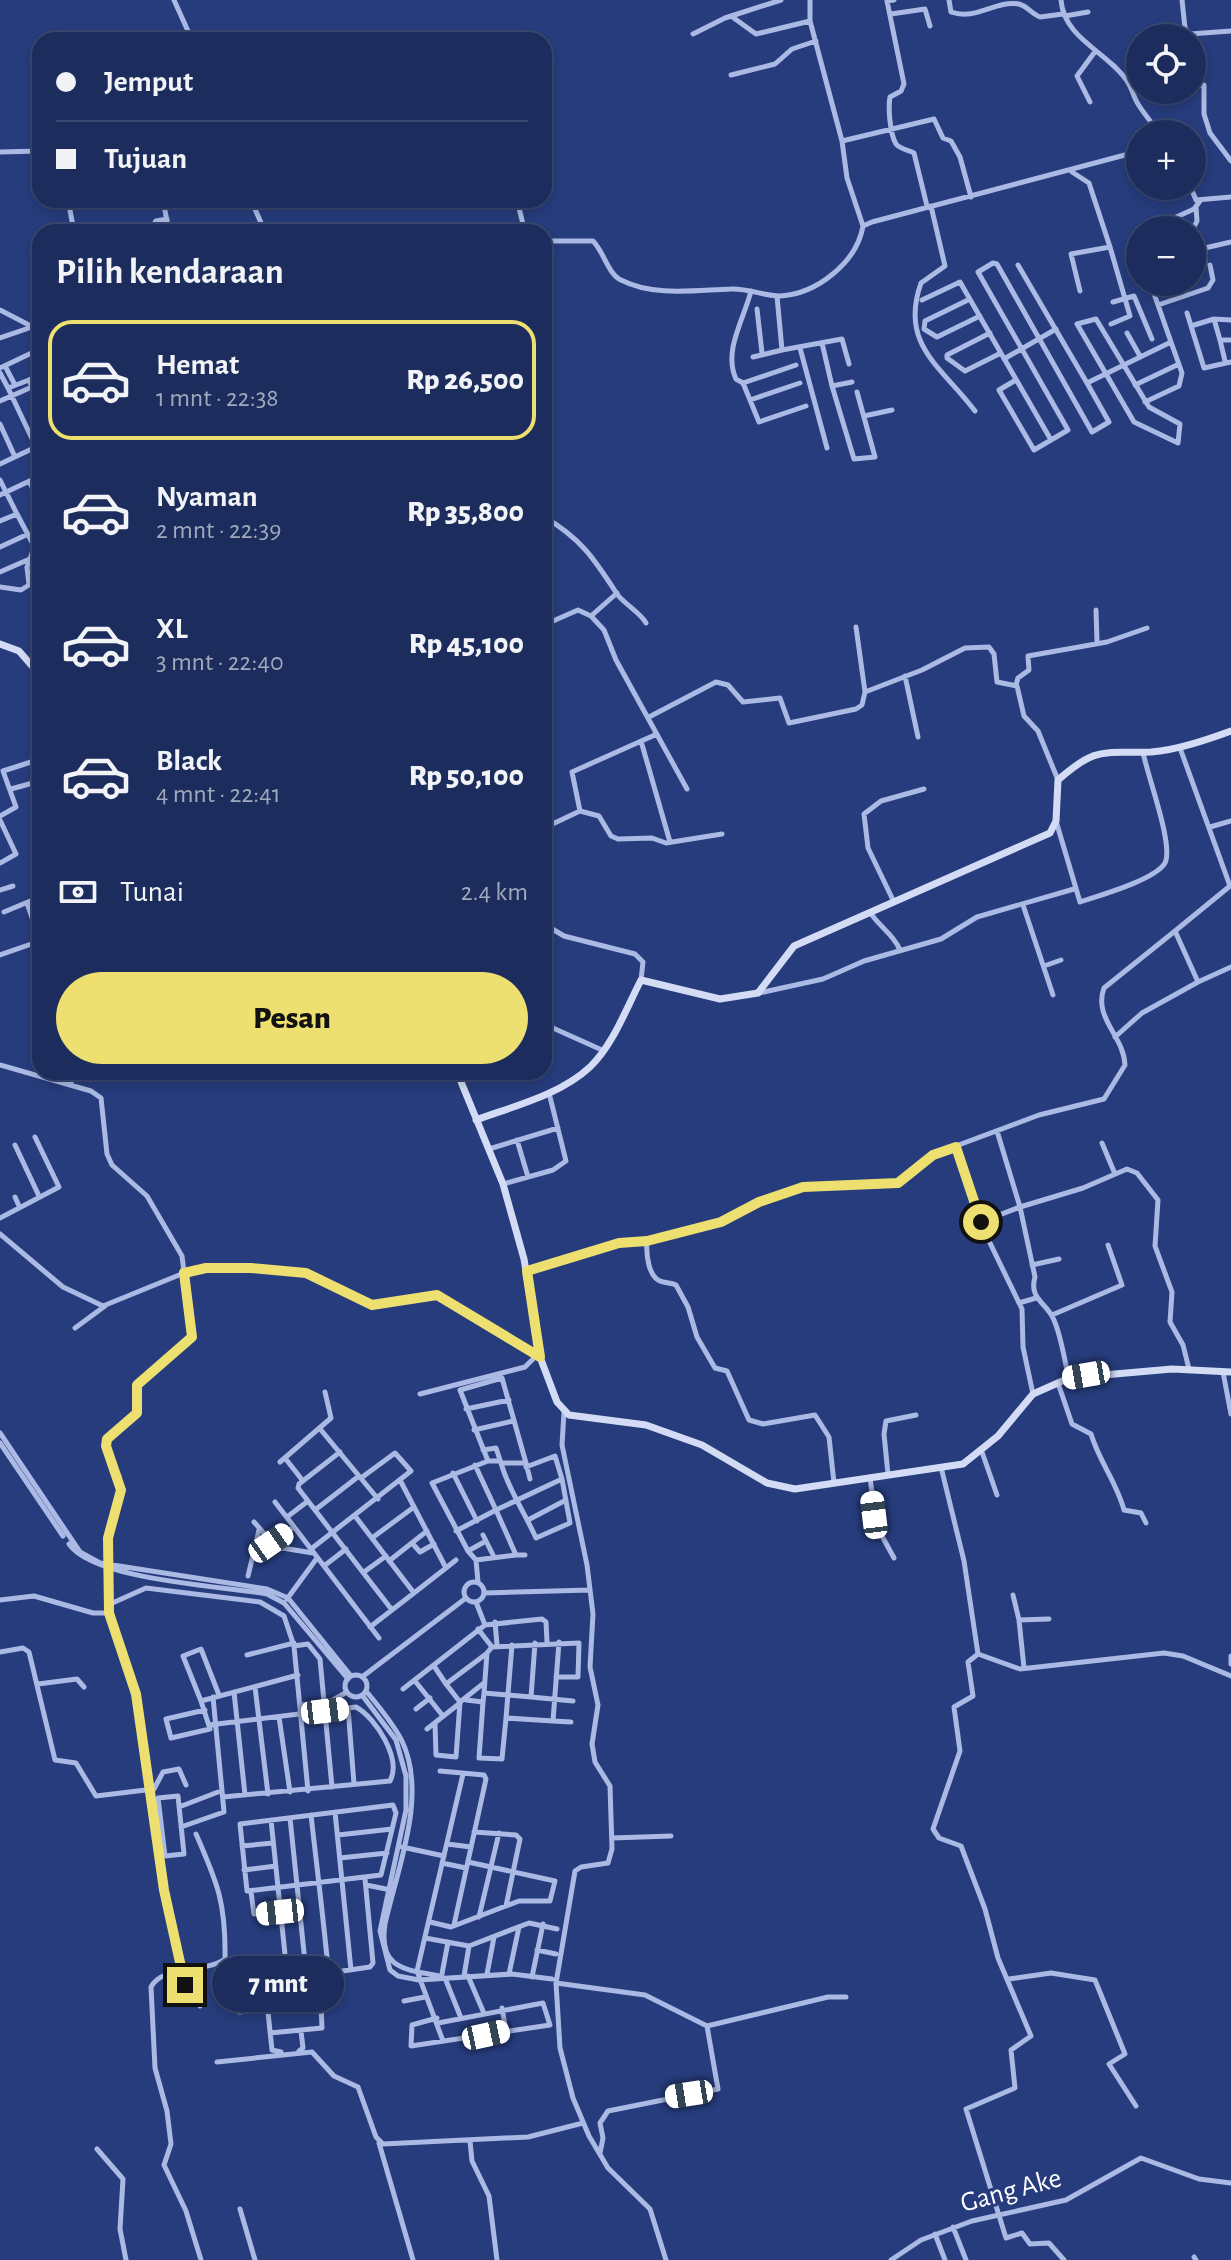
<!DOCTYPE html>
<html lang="id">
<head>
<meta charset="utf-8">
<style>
	:root { --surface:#1c2d5d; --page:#293966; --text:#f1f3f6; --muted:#a0a8bc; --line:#3a4972; --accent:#eddf70 }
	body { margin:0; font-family:"Alegreya Sans",sans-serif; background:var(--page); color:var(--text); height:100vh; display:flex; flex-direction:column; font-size:30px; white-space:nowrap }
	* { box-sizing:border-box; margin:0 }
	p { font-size:26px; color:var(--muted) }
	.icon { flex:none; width:44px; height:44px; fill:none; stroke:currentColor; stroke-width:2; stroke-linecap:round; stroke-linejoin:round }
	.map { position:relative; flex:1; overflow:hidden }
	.details { position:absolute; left:32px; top:224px; width:520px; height:856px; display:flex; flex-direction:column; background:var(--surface); border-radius:24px; box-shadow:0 4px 12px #0003,0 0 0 2px var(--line) }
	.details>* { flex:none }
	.hud { position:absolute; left:32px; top:32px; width:520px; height:176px; border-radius:24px; box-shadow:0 4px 12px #0003,0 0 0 2px var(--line); display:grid; align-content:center; height:176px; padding:0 24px; background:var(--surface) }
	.controls { position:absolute; left:1126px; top:24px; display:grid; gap:16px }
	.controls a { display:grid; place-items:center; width:80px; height:80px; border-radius:50%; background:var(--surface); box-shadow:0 4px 12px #0003,0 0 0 2px var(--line); font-size:40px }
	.end { position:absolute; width:36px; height:36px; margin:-18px; border:10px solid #eddf70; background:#111; box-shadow:0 0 0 4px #111 }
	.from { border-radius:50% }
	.bubble { position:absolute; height:56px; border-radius:28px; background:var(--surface); box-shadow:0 4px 12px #0003,0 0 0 2px var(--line); font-size:26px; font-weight:800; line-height:56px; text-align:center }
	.car { position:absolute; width:24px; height:48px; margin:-24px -12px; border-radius:10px; box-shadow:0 0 6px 2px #0007; background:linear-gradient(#fff 24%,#345 0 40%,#fff 0 76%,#345 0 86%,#fff 0) }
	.hud b { display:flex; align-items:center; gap:28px; height:76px; font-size:30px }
	.hud b+b { border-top:2px solid var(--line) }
	.hud i { width:20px; height:20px; background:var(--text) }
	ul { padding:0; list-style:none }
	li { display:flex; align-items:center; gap:24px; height:120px; margin:0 16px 12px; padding:0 8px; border:4px solid transparent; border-radius:24px }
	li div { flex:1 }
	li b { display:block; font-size:30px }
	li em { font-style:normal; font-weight:800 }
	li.selected { border-color:var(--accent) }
	li>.icon { width:72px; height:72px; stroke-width:1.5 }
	h2 { padding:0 24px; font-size:36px; line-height:96px }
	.pay { display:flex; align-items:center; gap:20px; height:88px; padding:0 24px; font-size:30px }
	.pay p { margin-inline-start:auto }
	.action { display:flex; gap:16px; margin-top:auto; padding:16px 24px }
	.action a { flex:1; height:92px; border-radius:48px; background:var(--accent); color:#111; font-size:32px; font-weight:800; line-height:92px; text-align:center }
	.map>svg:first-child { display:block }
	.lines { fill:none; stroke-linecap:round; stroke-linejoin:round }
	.street { stroke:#aabae4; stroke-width:5 }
	.secondary { stroke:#d3dcf4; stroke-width:7 }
	.route { stroke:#eddf70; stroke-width:10 }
	.labels { text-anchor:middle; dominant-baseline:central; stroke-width:6; stroke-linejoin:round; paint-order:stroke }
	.street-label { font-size:28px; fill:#fff; stroke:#263c7c }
</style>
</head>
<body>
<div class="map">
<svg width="1231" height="2260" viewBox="0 0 1231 2260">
	<rect width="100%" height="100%" fill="#263c7c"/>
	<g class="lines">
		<!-- street -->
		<path class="street" d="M174,0L192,40
			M810,0V21L842,141L847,178L863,226
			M894,0L887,1L904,84L901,91L890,97C888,108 890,134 896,144C900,149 908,150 914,153L927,206
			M949,0L951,12C976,21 995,0 1019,4C1027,6 1032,14 1040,17L1063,14
			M1061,0C1064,39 1108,52 1127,81C1132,88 1133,96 1138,104C1144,114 1153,124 1160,134
			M1182,0L1185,28L1190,34L1231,31
			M891,14L925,9L930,26
			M731,16L756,34L810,21
			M1065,16L1088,12
			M693,34L725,18L781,0
			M731,75L775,64L792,49L816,41
			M1192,86L1204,85V114L1210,133L1231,161
			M1090,102L1077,76L1094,53
			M842,141L934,119L943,138L951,141L960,157L971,197
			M0,152L40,151
			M1072,172L1089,183L1110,247L1071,254L1080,291
			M1190,186L1196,200L1231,197
			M68,200L73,226
			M163,200L169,232
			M251,200L265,232
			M517,200L525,232
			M931,206L945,266L921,283C899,345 942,367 975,411
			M1161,224L1194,209L1200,201
			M1192,231L1197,221L1196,207
			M141,232L150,230L156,221L167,219
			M544,241H593C604,252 608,274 621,280C654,297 696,290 731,289C748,288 763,296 780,296C817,294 857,262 863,226L872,222L1140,151
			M1110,247L1130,316L1111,324
			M1018,265L1087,383L1171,342L1151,285L1154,282
			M1192,268L1205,263V248L1231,242
			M751,291C744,319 723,351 736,379L743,383L750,400L800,383
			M970,299L925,321L924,329L937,337L980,316
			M922,300L960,282L1051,440
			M1113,302L1134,296L1152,339
			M1158,305L1208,288L1213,280L1210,265
			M757,309L762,353
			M0,310L31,326
			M1187,313L1204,368L1231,362
			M1096,319L1149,407L1180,424L1178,443L1134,422L1077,324Z
			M1214,319L1220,340H1231
			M1191,326L1214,319L1231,320
			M990,333L947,355V358L965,371L1001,353
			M1127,333L1140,356
			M0,338L32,327L40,329
			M1220,340L1225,361
			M822,343L832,386L852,382
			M800,348L827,448
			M782,350L842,339L849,364
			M753,357L782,350L777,296
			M1004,359L1056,329
			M5,366L15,385
			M0,368L40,349
			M0,373L8,388L29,380
			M40,374L29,380L40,405
			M1016,380L999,390L1034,450L1068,430L978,272L993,263L997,264L1092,432L1109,422L1087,383
			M743,383L796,365
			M1135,385L1179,364
			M832,386L854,459L875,457L857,392
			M8,388L36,447L40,445
			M750,400L759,422L806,406
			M0,401L32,387
			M1145,402L1179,386L1182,373L1171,342
			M864,416L892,410
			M0,424L15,457
			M0,464L36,447
			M0,480L17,514
			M29,481L40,503
			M0,495L40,476
			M544,517C581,538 595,560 617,594C622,602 642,614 646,623
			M0,521L17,514L34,546
			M0,547L26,535
			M0,572L32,558
			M0,587L21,590L29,585L27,567L40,531
			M544,608L553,621L578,610L591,616L604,630L616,660L687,789
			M1096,610L1097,642
			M591,616L617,593
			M905,676L918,737
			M1016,685L1018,678L1029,670L1028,656L1107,642L1147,628
			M865,692L922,670L965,648L989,647L994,654L997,682L1017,686L1024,716L1038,731L1058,780
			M649,717L716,682L728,685L743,702L780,698L789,723L856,709L862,705L865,692L856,627
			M641,741L670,842
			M3,771L37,760L40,762
			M11,789L40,781
			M580,811L572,772L657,734
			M0,816L16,807L3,771
			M0,820L16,854L0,863
			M1056,821L1080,902C1098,896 1155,880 1165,863C1174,845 1147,775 1143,752
			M1210,827L1231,821
			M544,828L580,811L599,816L611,836L618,839L652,838L666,843L722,834
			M0,890L13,886
			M893,900L868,848L864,814L881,801L924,789
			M27,903L40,941
			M1023,905L1053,995
			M4,912L40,897
			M870,912C879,927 893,933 900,950
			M544,924L564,936L635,954L643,962L641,980
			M0,955L40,941
			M1044,966L1061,960
			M1198,982L1231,967
			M759,993L823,979L864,961L941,939L977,917L1074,889
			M544,1024L602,1050
			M1115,1037L1142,1013L1198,982L1175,931L1230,886L1180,748
			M0,1065L91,1091L101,1098L107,1154L112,1165L147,1196L182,1256L192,1337L137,1385V1413L107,1439V1454L119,1476L121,1490L108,1538L109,1613L136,1694L164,1890L187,1998L198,2001L200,2006
			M71,1085L72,1072
			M517,1140L528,1177
			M1102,1143L1115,1174
			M15,1145L39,1196
			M956,1147L990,1243L1022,1309L1023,1347L1033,1394
			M489,1149L558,1128
			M503,1184L553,1170L566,1161L549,1093
			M15,1197L19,1206
			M0,1218L59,1187L35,1137
			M981,1222L1020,1207L997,1131
			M0,1234L63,1287L103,1306L184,1273L206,1268L294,1272L319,1277L372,1305L437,1295L540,1357
			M647,1241C646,1254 648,1279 663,1282C668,1283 672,1283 676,1285L688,1307L697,1337L715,1368L727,1371L749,1420L763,1424L815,1415L829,1437L834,1483
			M1032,1265L1059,1259
			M527,1271L619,1243L647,1241L721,1222L759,1202L803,1187L901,1183L937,1153L1039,1115L1104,1099L1125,1065C1124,1036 1093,1018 1104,988L1175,931
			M1019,1303L1036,1298
			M1052,1315L1122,1285L1108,1245
			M75,1328L105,1306
			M1223,1372L1231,1414
			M1069,1378C1064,1360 1061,1332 1052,1316C1044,1302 1029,1297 1035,1277L1020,1207L1083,1188L1127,1169L1137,1173L1158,1200L1155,1246L1172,1292L1170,1322L1183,1345L1189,1369
			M1058,1383L1072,1424L1091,1434C1099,1461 1117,1483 1124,1510L1141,1513L1146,1523
			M420,1394L525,1367L535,1357
			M466,1409L509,1400
			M564,1412L562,1445L587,1565L593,1614L590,1667L598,1705L592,1744L595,1762L610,1786L612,1849L608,1863L581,1867L575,1871L556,1983L560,2048L573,2098L589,2136L608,2168L650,2209L666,2260
			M321,1430L378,1499
			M474,1430L513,1421
			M0,1433L80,1552L100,1563L267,1589L288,1598L351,1676
			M0,1443L63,1536
			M483,1450L496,1448L501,1463H526L530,1479
			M340,1452L299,1484L298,1488L392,1610L414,1593
			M982,1452L997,1495
			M285,1458L303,1481
			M488,1461L460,1390L502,1378L526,1463
			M280,1462L331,1418L325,1392
			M475,1465L496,1510L562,1479L570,1523L536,1538C525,1513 508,1489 501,1463
			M526,1467L555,1456L562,1479
			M941,1467L964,1561L978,1654L1020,1669L1164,1653L1183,1656L1231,1676
			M453,1473L477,1521
			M888,1474L884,1434L886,1421L916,1415
			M870,1477L876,1525L894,1558
			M275,1502L379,1638
			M315,1510L359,1476
			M355,1516L414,1593L446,1568L401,1482
			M287,1517L308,1501
			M528,1520L566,1500
			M254,1522L276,1547L313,1553
			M456,1531L496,1510L516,1555L476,1560
			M483,1535L486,1541L468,1551L432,1483L488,1461H500
			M372,1538L414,1507
			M486,1541L494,1557
			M271,1543L294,1527
			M412,1543L420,1552L434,1544
			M69,1544C94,1580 221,1586 267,1594L284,1603L348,1679
			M311,1549L411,1471L395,1453L361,1478
			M468,1551L476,1560L478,1582
			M516,1555H525
			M389,1561L427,1531
			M324,1566L346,1549
			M446,1568L456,1560
			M364,1572L386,1556
			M248,1576L259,1530
			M464 1592a10 10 0 1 1 20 0a10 10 0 1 1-20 0Z
			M484,1593L590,1590
			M1013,1595L1019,1620L1049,1619
			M287,1599L317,1558
			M0,1600L34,1596L93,1613H109
			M108,1605L146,1588L260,1602L284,1616L294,1646L308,1791
			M1019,1620L1024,1668
			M495,1622L497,1645
			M485,1625L542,1619L546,1622L547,1642
			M370,1627L392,1610
			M478,1629L492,1647L579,1643L578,1677H556
			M535,1643L531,1697L573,1701
			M512,1645L506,1718L553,1721L559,1642
			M294,1646L308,1644L320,1659L332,1787
			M492,1647L487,1653L484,1693L531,1697
			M0,1652L23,1648L29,1652L55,1760L76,1763L96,1796L154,1789L163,1772L179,1769L186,1785
			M978,1654L968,1662L973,1696L954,1707L960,1751L933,1829L939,1838L961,1846L985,1909L998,1958L1031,2036L1011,2050L1015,2088L966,2109L1006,2238L1022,2233L1030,2244L1049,2243L1064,2260
			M247,1655L294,1643
			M1231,1656V1664
			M434,1666L446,1684L486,1654
			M345 1686a11 11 0 1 1 22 0a11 11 0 1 1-22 0Z
			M362,1677L466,1598
			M415,1681L443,1716
			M38,1684L77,1679L84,1687
			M446,1684L460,1702L484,1683
			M255,1687L268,1794
			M403,1689L485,1625L476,1602
			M366,1691C379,1707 393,1723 402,1741C428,1796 397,1869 385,1924C378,1970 406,1969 439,1976
			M234,1692L245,1795
			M219,1695L201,1649L183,1656L201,1701L298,1675
			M362,1695L396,1740L406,1776V1810L380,1931L390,1970L398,1976L419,1980L512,1974L552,1979
			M466,1700L483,1702L484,1693
			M201,1701L210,1729L171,1738L166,1719L205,1710
			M483,1702L479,1758L502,1759L506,1718
			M301,1705L331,1701L347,1692
			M348,1708L354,1784
			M416,1709L430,1698
			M279,1717L290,1792
			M553,1721L571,1722
			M435,1723L436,1755L456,1757L460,1702
			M209,1725L356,1707C376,1718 402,1759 390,1781L223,1797
			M427,1729L460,1703
			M440,1771L484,1775L486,1779L454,1925
			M178,1796L184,1854L165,1856L158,1798Z
			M393,1805L396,1813L381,1875L247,1891L240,1824Z
			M179,1807L218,1792
			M335,1812L351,1970
			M311,1815C318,1877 326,1939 331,2000L328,2004L239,2012L237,1969L327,1959
			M290,1818L305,1962
			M271,1820L286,1964
			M181,1827L224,1812L213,1697
			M474,1832L516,1835L520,1839L506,1906
			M196,1834C218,1884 226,1904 225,1959C207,1973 162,1965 151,1987L155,2068L167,2111L171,2144L164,2165L186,2211L201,2260
			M338,1835L392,1829
			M612,1838L671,1836
			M447,1844L471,1847
			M242,1846L273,1843
			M402,1847L444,1856
			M340,1858L387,1853
			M442,1863L466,1868
			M244,1870L276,1866
			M366,1885L391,1890
			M251,1892L254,1914L280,1912
			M479,1917L499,1833
			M430,1922L451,1927L519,1901H550L555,1881L468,1862
			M425,1938L469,1946L529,1923L557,1929
			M537,1950L556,1954
			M329,1973L370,1967L373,1963L365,1879
			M487,1974L494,1937
			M509,1974L519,1927
			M464,1976L469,1946
			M468,1976L483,2011
			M532,1977L543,1924
			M445,1978L461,2018
			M441,1979L448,1942
			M1009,1979L1051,1973L1095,1980L1125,2054L1109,2064L1136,2106
			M556,1983L645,1995L707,2026L828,1997H846
			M236,1989L329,1980
			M404,2001L425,1997
			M502,2008L506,2031
			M268,2012L272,2050L281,2052
			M437,2018L412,2025L411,2046L550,2025L543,2003L438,2023
			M270,2033L322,2028L321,2005
			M443,2041L417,1971L463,1774
			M299,2051L303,2048L301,2031
			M217,2062L312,2052L334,2076L358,2087L376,2137L383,2144L528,2137L583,2123
			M470,2141L472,2161L489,2196L497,2260
			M379,2143L413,2260
			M97,2149L123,2179L120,2229L126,2260
			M600,2153L603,2138L600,2123L608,2111L718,2089L707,2026
			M240,2209L255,2260
			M953,2227L966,2260
			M935,2234L945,2260
			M1194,2257L1196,2260
			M891,2260L921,2240L972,2221L1066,2200L1141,2158L1199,2179L1231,2183"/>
		<!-- secondary -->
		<path class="secondary" d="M0,644L19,651L40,675
			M457,1072L503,1184L524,1259L540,1357L557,1402L569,1415L646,1425L702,1445L767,1483L795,1489L963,1464L998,1436L1033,1394L1069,1378L1172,1369L1231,1372
			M476,1120C514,1106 560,1095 590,1067C613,1045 626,1009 641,980L720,999L758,993L794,946L1050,833L1056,821L1058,780C1098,745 1103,754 1151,752C1177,750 1206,740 1231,731"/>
	</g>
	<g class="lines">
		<!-- route -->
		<path class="route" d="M185,1985L164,1890L136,1694L109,1613L108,1538L121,1490L106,1446L107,1439L137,1413V1385L192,1337L184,1273L206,1268H251L306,1273L372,1305L437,1295L540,1357L527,1271L619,1243L647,1241L721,1222L759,1202L803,1187L898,1183L933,1155L956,1147L981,1222"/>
	</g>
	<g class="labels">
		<!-- street labels -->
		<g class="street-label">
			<text transform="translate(1011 2191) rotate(-15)">Gang Ake</text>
		</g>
	</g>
</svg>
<div class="controls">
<a><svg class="icon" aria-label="locate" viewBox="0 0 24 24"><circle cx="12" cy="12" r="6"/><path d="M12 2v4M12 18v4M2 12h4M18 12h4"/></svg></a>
<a>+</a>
<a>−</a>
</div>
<i class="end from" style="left:981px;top:1222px"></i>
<i class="end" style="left:185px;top:1985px"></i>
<div class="bubble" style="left:212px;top:1956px;width:132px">7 mnt</div>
<i class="car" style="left:1086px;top:1375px;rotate:260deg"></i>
<i class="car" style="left:874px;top:1515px;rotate:353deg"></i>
<i class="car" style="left:271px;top:1543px;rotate:55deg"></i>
<i class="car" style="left:325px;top:1711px;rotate:83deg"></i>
<i class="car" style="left:280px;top:1912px;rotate:264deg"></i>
<i class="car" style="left:486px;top:2035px;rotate:78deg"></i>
<i class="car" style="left:689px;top:2094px;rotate:261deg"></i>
<div class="hud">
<b><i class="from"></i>Jemput</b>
<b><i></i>Tujuan</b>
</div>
<section class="details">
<h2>Pilih kendaraan</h2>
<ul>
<li class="selected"><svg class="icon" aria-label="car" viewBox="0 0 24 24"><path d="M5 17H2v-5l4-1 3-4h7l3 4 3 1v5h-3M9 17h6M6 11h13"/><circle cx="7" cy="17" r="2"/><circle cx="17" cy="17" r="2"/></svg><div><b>Hemat</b><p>1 mnt · 22:38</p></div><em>Rp 26,500</em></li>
<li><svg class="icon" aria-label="car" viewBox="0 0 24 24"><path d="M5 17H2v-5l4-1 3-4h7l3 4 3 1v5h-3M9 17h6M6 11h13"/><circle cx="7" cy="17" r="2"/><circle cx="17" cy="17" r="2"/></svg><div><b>Nyaman</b><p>2 mnt · 22:39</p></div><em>Rp 35,800</em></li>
<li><svg class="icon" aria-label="car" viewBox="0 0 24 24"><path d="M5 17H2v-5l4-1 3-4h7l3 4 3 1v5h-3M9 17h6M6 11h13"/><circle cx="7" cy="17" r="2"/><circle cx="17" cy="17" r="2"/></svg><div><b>XL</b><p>3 mnt · 22:40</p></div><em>Rp 45,100</em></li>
<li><svg class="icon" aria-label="car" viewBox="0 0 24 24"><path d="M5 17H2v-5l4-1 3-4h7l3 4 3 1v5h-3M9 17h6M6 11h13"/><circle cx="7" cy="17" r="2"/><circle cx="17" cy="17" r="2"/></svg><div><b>Black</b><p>4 mnt · 22:41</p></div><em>Rp 50,100</em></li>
</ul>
<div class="pay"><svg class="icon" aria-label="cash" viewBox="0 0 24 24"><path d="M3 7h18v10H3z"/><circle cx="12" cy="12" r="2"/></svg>Tunai<p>2.4 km</p></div>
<div class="action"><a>Pesan</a></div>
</section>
</div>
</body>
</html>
